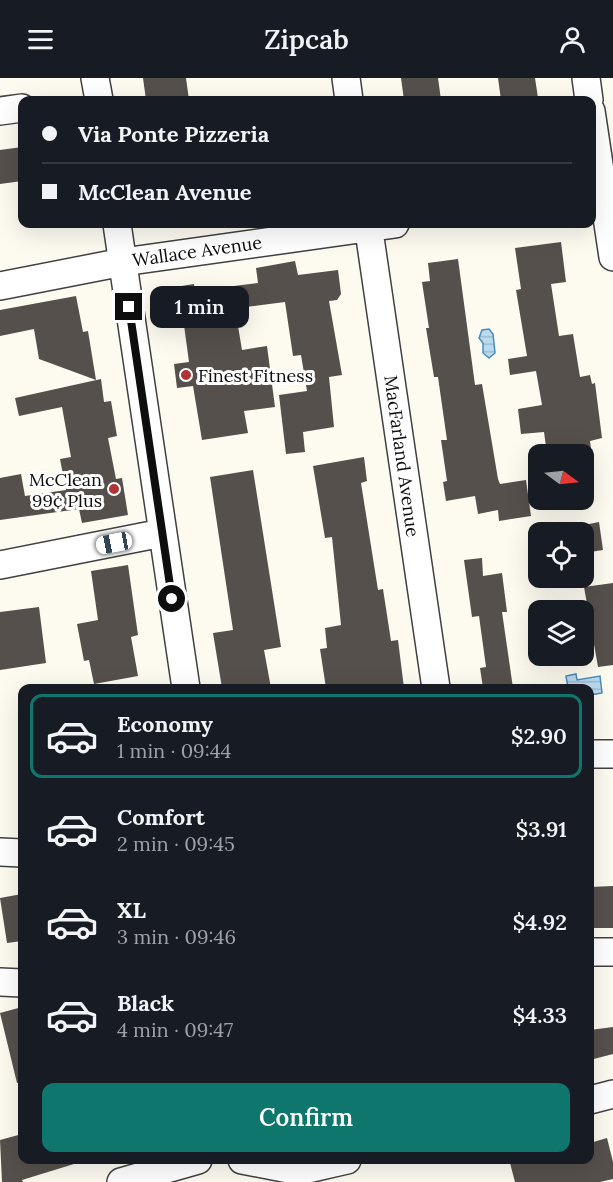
<!DOCTYPE html>
<html lang="en">
<head>
<meta charset="utf-8">
<style>
	:root { --surface:#171b24; --page:#20242c; --text:#f1f3f6; --muted:#9ea1a6; --line:#363941; --accent:#0f766e }
	body { margin:0; font-family:Lora,serif; background:var(--page); color:var(--text); height:100vh; display:flex; flex-direction:column; font-size:22px; white-space:nowrap }
	* { box-sizing:border-box; margin:0 }
	p { font-size:20px; color:var(--muted) }
	.icon { flex:none; width:33px; height:33px; fill:none; stroke:currentColor; stroke-width:2; stroke-linecap:round; stroke-linejoin:round }
	.map { position:relative; flex:1; overflow:hidden }
	.sheet { position:absolute; left:18px; top:606px; width:576px; height:480px; display:flex; flex-direction:column; background:var(--surface); border-radius:12px; box-shadow:0 6px 24px #0002 }
	.sheet>* { flex:none }
	.guide { position:absolute; left:18px; top:18px; width:578px; height:132px; border-radius:12px; box-shadow:0 6px 24px #0002; display:grid; align-content:center; height:132px; padding:0 24px; background:var(--surface) }
	.needle { width:39px; rotate:105deg }
	.fabs { position:absolute; left:528px; top:366px; display:grid; gap:12px }
	.fabs a { display:grid; place-items:center; width:66px; height:66px; border-radius:12px; background:var(--surface); box-shadow:0 6px 24px #0002; font-size:30px }
	.end { position:absolute; width:27px; height:27px; margin:-14px; border:8px solid #0e0e0e; background:#fff; box-shadow:0 0 0 3px #fff }
	.from { border-radius:50% }
	.bubble { position:absolute; height:42px; border-radius:12px; background:var(--surface); box-shadow:0 6px 24px #0002; font-size:20px; font-weight:600; line-height:42px; text-align:center }
	.car { position:absolute; width:18px; height:36px; margin:-18px -9px; border-radius:8px; box-shadow:0 0 4px 2px #0007; background:linear-gradient(#fff 24%,#345 0 40%,#fff 0 76%,#345 0 86%,#fff 0) }
	.guide b { display:flex; align-items:center; gap:21px; height:57px; font-size:22px }
	.guide b+b { border-top:2px solid var(--line) }
	.guide i { width:15px; height:15px; background:var(--text) }
	ul { padding:10px 0 0; list-style:none }
	li { display:flex; align-items:center; gap:18px; height:84px; margin:0 12px 9px; padding:0 12px; border:3px solid transparent; border-radius:12px }
	li div { flex:1 }
	li b { display:block; font-size:22px }
	li em { font-style:normal; font-weight:600 }
	li.current { border-color:var(--accent) }
	li>.icon { width:54px; height:54px; stroke-width:1.5 }
	.action { display:flex; gap:12px; margin-top:auto; padding:12px 24px }
	.action a { flex:1; height:69px; border-radius:12px; background:var(--accent); color:#fff; font-size:24px; font-weight:600; line-height:69px; text-align:center }
	header { display:flex; justify-content:space-between; align-items:center; height:78px; padding:0 24px; background:var(--surface); font-size:27px; font-weight:600 }
	.map>svg:first-child { display:block }
	.water { fill:url(#water-rules); stroke:#498cbf; stroke-width:1.5 }
	.building { fill:#55504b }
	.lines { fill:none; stroke-linecap:round; stroke-linejoin:round }
	.minor-casing { stroke:#414141; stroke-width:30 }
	.minor { stroke:#fff; stroke-width:27 }
	.route { stroke:#0e0e0e; stroke-width:8 }
	.poi-dot { fill:#af3536; stroke:#fff; stroke-width:2 }
	.labels { text-anchor:middle; dominant-baseline:central; stroke-width:6; stroke-linejoin:round; paint-order:stroke }
	.street-label { font-size:18px; fill:#0e0e0e; stroke:#fff }
	.poi-label { font-size:18px; fill:#0e0e0e; stroke:#fff; text-anchor:start }
</style>
</head>
<body>
<header><svg class="icon" aria-label="menu" viewBox="0 0 24 24"><path d="M4 6h16M4 12h16M4 18h16"/></svg>Zipcab<svg class="icon" aria-label="person" viewBox="0 0 24 24"><circle cx="12" cy="8" r="4"/><path d="M4 21q1-7 8-7t8 7"/></svg></header>
<div class="map">
<svg width="613" height="1104" viewBox="0 0 613 1104">
	<defs>
		<pattern id="water-rules" width="6" height="5" patternUnits="userSpaceOnUse" patternTransform="scale(1.5)"><rect width="6" height="5" fill="#badaf0"/><path d="M0 2.5h6" fill="none" stroke="#9fbacd"/></pattern>
	</defs>
	<rect width="100%" height="100%" fill="#fdfbf0"/>
	<!-- water -->
	<path class="water" d="M489,251L493,256L495,275L489,280L483,275V265L479,260L482,252Z
		M576,596L577,602L600,598L602,615L590,617V610H568L566,598Z"/>
	<!-- building -->
	<path class="building" d="M143,0H186L189,22H146Z
		M401,0H438L441,22H404Z
		M498,0H535L538,20L501,22Z
		M22,69V103L0,106V72Z
		M561,164L566,204L551,206L559,258L573,256L580,299L590,297L592,306L595,305L602,360L590,363L591,371L547,376L544,354L521,356L518,331L542,327L536,293L510,297L508,281L527,278L516,212L521,211L515,170Z
		M458,181L475,307L482,306L498,401L500,406L526,402L531,438L499,443L498,432L478,436L475,418L446,423L443,404L447,403L441,362H447L438,299H434L426,250H429L422,204L430,203L428,185Z
		M295,183L298,197L338,192L341,216L337,222L329,223L342,297L329,299L334,349L303,354L305,374L286,376L279,317L307,313L301,277L293,278L285,224L237,230L234,208L258,205L256,190Z
		M194,206L196,222L201,221L204,241L236,236L242,272L267,268L275,329L244,333L248,355L202,362L193,308L177,310L174,286L189,284L183,240L167,242L162,211Z
		M76,218L83,254L88,253L96,302L39,281L34,251L0,258V232Z
		M101,301L104,324L111,323L117,358L108,360L116,401L122,400L128,437L82,445L79,431L0,442V400L21,396L25,418L66,412L60,381L71,379L62,329L19,338L15,320Z
		M364,379L367,403L361,405L378,512L383,511L391,563L398,562L404,610H326L320,571L327,570L325,550L341,547L332,459L325,460L313,388Z
		M253,392L281,569L264,572L271,610H222L213,555L233,552L210,399Z
		M599,444L603,472L584,475V447Z
		M482,480L483,498L502,495L507,534H502L513,610H483L480,590L486,589L479,538L472,539L464,482Z
		M128,487L138,557L131,559L138,598L94,606L89,582L84,583L77,546L98,542L91,493Z
		M613,505V587L598,589L584,509Z
		M39,529L46,585L0,592V534Z
		M613,808V850H590V809Z
		M22,816V863L7,865L0,820Z
		M22,929V1004L17,1005L0,935Z
		M613,949V976L590,982V952Z
		M22,1056V1082H73L74,1086L22,1102L23,1104H2L0,1062Z
		M607,1060L613,1084V1101L600,1104H515L510,1085L523,1082H590V1065Z"/>
	<g class="lines">
		<!-- minor casing -->
		<g class="minor-casing">
			<path id="minor" d="M95,0L99,22
				M346,0L349,22
				M586,0L589,22
				M0,33L22,30
				M591,33L613,179
				M117,146L186,610
				M368,146L436,610
				M0,208L123,184L395,146
				M0,487L162,455
				M590,676H613
				M0,774L22,775
				M590,874H613
				M0,904L22,905
				M590,1022L613,1016
				M242,1082L299,1093L347,1082
				M121,1104L198,1082"/>
		</g>
		<!-- minor -->
		<use href="#minor" class="minor"/>
	</g>
	<g class="lines">
		<!-- route -->
		<path class="route" d="M129,229L172,521"/>
	</g>
	<!-- markers -->
	<g class="poi-dot">
		<circle cx="186" cy="297" r="6"/>
		<circle cx="114" cy="411" r="6"/>
	</g>
	<g class="labels">
		<!-- street labels -->
		<g class="street-label">
			<text transform="translate(197 173) rotate(-8)">Wallace Avenue</text>
			<text transform="translate(402 378) rotate(82)">MacFarland Avenue</text>
		</g>
		<!-- poi labels -->
		<g class="poi-label">
			<text x="198" y="297">Finest Fitness</text>
			<text x="102" y="401" text-anchor="end">McClean<tspan x="102" dy="21">99¢ Plus</tspan></text>
		</g>
	</g>
</svg>
<div class="fabs">
<a><svg class="needle" viewBox="-14 -14 28 28"><path d="M0-13l5 13h-10z" fill="#e53935"/><path d="M0 13l5-13h-10z" fill="#9ea1a6"/></svg></a>
<a><svg class="icon" aria-label="locate" viewBox="0 0 24 24"><circle cx="12" cy="12" r="6"/><path d="M12 2v4M12 18v4M2 12h4M18 12h4"/></svg></a>
<a><svg class="icon" aria-label="layers" viewBox="0 0 24 24"><path d="M12 4l9 5-9 5-9-5zM3 14l9 5 9-5"/></svg></a>
</div>
<i class="end from" style="left:172px;top:521px"></i>
<i class="end" style="left:129px;top:229px"></i>
<div class="bubble" style="left:150px;top:208px;width:99px">1 min</div>
<i class="car" style="left:114px;top:465px;rotate:259deg"></i>
<div class="guide">
<b><i class="from"></i>Via Ponte Pizzeria</b>
<b><i></i>McClean Avenue</b>
</div>
<section class="sheet">
<ul>
<li class="current"><svg class="icon" aria-label="car" viewBox="0 0 24 24"><path d="M5 17H2v-5l4-1 3-4h7l3 4 3 1v5h-3M9 17h6M6 11h13"/><circle cx="7" cy="17" r="2"/><circle cx="17" cy="17" r="2"/></svg><div><b>Economy</b><p>1 min · 09:44</p></div><em>$2.90</em></li>
<li><svg class="icon" aria-label="car" viewBox="0 0 24 24"><path d="M5 17H2v-5l4-1 3-4h7l3 4 3 1v5h-3M9 17h6M6 11h13"/><circle cx="7" cy="17" r="2"/><circle cx="17" cy="17" r="2"/></svg><div><b>Comfort</b><p>2 min · 09:45</p></div><em>$3.91</em></li>
<li><svg class="icon" aria-label="car" viewBox="0 0 24 24"><path d="M5 17H2v-5l4-1 3-4h7l3 4 3 1v5h-3M9 17h6M6 11h13"/><circle cx="7" cy="17" r="2"/><circle cx="17" cy="17" r="2"/></svg><div><b>XL</b><p>3 min · 09:46</p></div><em>$4.92</em></li>
<li><svg class="icon" aria-label="car" viewBox="0 0 24 24"><path d="M5 17H2v-5l4-1 3-4h7l3 4 3 1v5h-3M9 17h6M6 11h13"/><circle cx="7" cy="17" r="2"/><circle cx="17" cy="17" r="2"/></svg><div><b>Black</b><p>4 min · 09:47</p></div><em>$4.33</em></li>
</ul>
<div class="action"><a>Confirm</a></div>
</section>
</div>
</body>
</html>
